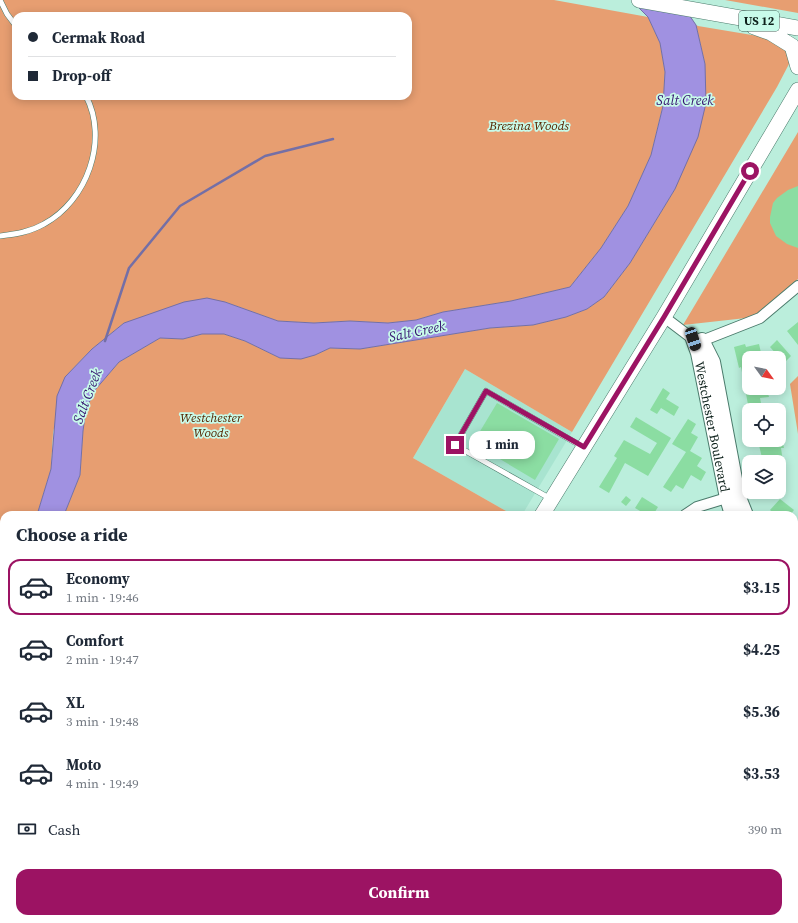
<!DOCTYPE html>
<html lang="en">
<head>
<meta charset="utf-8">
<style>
	:root { --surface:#fff; --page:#f2f2f3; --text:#1f2937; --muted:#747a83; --line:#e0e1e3; --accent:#9c1363 }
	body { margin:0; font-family:"Source Serif 4",serif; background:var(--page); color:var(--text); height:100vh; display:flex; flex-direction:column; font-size:15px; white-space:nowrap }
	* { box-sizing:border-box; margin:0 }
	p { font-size:13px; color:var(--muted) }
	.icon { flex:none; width:22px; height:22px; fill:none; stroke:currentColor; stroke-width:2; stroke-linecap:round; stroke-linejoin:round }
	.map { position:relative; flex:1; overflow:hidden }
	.sheet { position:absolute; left:0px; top:511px; width:798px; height:412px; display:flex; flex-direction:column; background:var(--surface); border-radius:12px 12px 0 0; box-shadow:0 2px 10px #0003 }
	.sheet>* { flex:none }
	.top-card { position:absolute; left:12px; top:12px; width:400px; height:88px; border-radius:12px; box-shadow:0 2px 10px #0003; display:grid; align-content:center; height:88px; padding:0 16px; background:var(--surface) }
	.needle { width:26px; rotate:123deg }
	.fabs { position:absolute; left:742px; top:351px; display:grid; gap:8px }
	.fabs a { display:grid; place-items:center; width:44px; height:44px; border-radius:8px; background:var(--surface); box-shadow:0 2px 10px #0003; font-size:20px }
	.end { position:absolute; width:18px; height:18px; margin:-9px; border:5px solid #9c1363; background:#fff; box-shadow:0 0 0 2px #fff }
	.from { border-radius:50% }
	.bubble { position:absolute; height:28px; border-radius:12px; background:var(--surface); box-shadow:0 2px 10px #0003; font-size:13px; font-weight:700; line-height:28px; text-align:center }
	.car { position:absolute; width:12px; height:24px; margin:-12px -6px; border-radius:5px; box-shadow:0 0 3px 1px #0007; background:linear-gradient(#222 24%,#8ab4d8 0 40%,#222 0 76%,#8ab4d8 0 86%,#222 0) }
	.top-card b { display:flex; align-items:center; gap:14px; height:38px; font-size:15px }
	.top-card b+b { border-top:1px solid var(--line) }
	.top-card i { width:10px; height:10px; background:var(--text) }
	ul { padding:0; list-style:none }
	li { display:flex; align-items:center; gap:12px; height:56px; margin:0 8px 6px; padding:0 8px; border:2px solid transparent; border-radius:12px }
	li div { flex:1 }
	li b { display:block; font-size:15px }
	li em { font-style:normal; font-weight:700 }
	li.on { border-color:var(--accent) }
	li>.icon { width:36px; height:36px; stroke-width:1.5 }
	h2 { padding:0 16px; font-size:18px; line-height:48px }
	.pay { display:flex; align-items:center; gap:10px; height:44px; padding:0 16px; font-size:15px }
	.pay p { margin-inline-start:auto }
	.action { display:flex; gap:8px; margin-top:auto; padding:8px 16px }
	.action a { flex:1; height:46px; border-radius:12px; background:var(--accent); color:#fff; font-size:16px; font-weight:700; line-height:46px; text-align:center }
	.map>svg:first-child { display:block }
	.built { fill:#a8e4d0 }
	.green { fill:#e79e71; fill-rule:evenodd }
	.water { fill:#a091e1; stroke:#746fa6 }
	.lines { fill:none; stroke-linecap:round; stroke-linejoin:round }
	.stream { stroke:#746fa6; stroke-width:2.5 }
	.building { fill:#8bdda2 }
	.lane-casing { stroke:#4b7b6c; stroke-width:6 }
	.street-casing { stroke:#4b7b6c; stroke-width:12 }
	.secondary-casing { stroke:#4b7b6c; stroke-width:16 }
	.primary-casing { stroke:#4b7b6c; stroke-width:16 }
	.lane { stroke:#fff; stroke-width:5 }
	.street { stroke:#fff; stroke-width:10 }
	.secondary { stroke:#fff; stroke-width:14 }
	.primary { stroke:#fff; stroke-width:15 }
	.route { stroke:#9c1363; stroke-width:5 }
	.labels { text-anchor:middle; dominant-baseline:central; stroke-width:3.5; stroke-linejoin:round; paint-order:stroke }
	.shield { fill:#c8fbea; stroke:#456259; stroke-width:1 }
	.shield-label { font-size:12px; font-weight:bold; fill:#0d211b }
	.park-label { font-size:13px; font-style:italic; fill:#572600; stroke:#c8fbea }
	.street-label { font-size:13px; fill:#0d211b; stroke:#c8fbea }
	.water-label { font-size:14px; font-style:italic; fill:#351370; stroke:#c8fbea }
</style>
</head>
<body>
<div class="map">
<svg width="798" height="923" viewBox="0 0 798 923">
	<rect width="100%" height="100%" fill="#bbeedc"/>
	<!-- built -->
	<path class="built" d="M465,369L572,432L522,515H513L413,458Z"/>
	<!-- green -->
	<path class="green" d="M0,0H554L648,17L660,43L665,72L663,105L651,155L628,206L601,248L570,287L511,301L443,312L416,320L388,323L350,321L314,323L278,321L225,302L124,323L92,349L65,377L53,433L51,469L37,515H4V760L0,762ZM16,16H408V96H16Z
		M725,0H798V13Z
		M696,25L698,26L758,36L783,45L790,58L789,64L777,87L572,432L465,369L413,458L513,515H64L80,475L83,431L86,409L95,390L119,362L160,338L183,339L202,334H224L245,341L280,358L315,355L330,348L360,349L490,328L533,325L566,317L587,309L604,297L630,263L675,189L705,64Z
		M798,132V279L755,317L683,325Z
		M798,376V434L790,384Z
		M4,782V919H283L280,923H0V784Z"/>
	<!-- water -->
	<path class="water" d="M631,0H679L696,25L705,64L706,103L698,137L675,189L630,263L604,297L587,309L566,317L533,325L490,328L360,349L330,348L315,355L301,359L280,358L245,341L224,334H202L183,339L160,338L119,362L95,390L86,409L83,431L80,475L64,515H37L51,469L57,396L65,377L92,349L124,323L184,302L207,298L225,302L278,321L314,323L350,321L388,323L416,320L443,312L511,301L570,287L601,248L628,206L651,155L663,106L665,72L660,43L648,17Z"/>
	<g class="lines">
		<!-- stream -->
		<path class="stream" d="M105,341L129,268L180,206L265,156L333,139"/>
	</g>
	<!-- building -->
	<path class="building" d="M798,186V248L787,244L776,236L770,223V217L773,203L777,198L788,190Z
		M798,322V345L787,331Z
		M777,340L791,356L784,363L770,347Z
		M745,344L746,347L759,344L762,357L749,358V388H754L755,392L767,390L769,397L760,398L762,408L749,410L741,367L739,368L734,347Z
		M663,388L670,393L666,399L679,407L674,416L661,408L657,414L650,410Z
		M497,403L559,439L535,480L473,443Z
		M636,417L671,438L648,476L625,463L609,493L599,487L617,458L614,456L624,440L650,454L657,443L630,427Z
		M688,419L696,424L691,433L698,437L690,451L702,458L697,466L706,472L701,481L691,475L683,489L676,485L671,492L663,487L686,452L672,444Z
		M764,440H782L784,448H781L783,462H763L758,441Z
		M626,496L631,500L626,506L621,502Z
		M642,497L658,507L653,515H647L635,508Z
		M780,499L794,510L790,515H776L770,510Z"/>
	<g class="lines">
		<!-- lane casing -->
		<g class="lane-casing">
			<path id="lane" d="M0,0L7,14L16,26
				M0,236C16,234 30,232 44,224C87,201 109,140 86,96
				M551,499L455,445L486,391L583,447
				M20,923L24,919"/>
		</g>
		<!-- street casing -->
		<g class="street-casing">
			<path id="street" d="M664,317L693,339L698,340H704L760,318L798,286
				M685,515L697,507L733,496
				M794,608L798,601
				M794,719L798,721
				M794,870L798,873
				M368,919L374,923
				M621,919L627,923
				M605,923L608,919"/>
		</g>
		<!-- secondary casing -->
		<g class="secondary-casing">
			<g id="secondary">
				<path id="s1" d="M693,339L698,353L727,498L732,515"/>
				<path d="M702,340L713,362L738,495L746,515"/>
				<path d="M794,553L798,555"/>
				<path d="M794,569L798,572"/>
			</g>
		</g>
		<!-- primary casing -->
		<g class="primary-casing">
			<path id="primary" d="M639,0L798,28
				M754,27L771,33L792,46L798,67
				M542,515L664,317L798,90
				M293,923L295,919
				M307,923L309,919"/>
		</g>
		<!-- lane -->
		<use href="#lane" class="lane"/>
		<!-- street -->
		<use href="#street" class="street"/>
		<!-- secondary -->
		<use href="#secondary" class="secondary"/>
		<!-- primary -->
		<use href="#primary" class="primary"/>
	</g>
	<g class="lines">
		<!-- route -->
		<path class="route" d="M455,445L486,391L584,447L664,317L750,171"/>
	</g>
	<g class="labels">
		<!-- shield labels -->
		<rect class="shield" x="739" y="11" width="40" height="20" rx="3"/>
		<g class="shield-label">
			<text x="759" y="21">US 12</text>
		</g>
		<!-- park labels -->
		<g class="park-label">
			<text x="529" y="125">Brezina Woods</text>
			<text x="211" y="417">Westchester<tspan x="211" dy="15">Woods</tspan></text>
		</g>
		<!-- street labels -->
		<g class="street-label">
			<text stroke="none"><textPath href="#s1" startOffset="90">Westchester Boulevard</textPath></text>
		</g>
		<!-- water labels -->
		<g class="water-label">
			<text x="685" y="100">Salt Creek</text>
			<text transform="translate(417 331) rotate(-12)">Salt Creek</text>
			<text transform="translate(87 396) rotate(-69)">Salt Creek</text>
		</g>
	</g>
</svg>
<div class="fabs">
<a><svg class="needle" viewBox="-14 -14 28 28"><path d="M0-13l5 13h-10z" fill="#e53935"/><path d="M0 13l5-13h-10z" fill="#747a83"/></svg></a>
<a><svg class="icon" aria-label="locate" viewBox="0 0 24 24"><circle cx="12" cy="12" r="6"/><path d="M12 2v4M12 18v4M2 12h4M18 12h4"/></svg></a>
<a><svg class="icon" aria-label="layers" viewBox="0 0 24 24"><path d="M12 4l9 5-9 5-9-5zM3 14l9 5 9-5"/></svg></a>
</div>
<i class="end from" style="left:750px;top:171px"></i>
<i class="end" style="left:455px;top:445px"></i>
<div class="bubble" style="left:469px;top:431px;width:66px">1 min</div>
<i class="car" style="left:693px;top:339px;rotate:162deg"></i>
<div class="top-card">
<b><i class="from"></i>Cermak Road</b>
<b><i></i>Drop-off</b>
</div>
<section class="sheet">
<h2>Choose a ride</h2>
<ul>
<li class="on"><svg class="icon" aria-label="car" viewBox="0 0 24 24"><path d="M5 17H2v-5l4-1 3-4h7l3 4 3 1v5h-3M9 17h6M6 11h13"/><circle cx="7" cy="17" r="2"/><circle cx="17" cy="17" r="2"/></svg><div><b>Economy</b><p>1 min · 19:46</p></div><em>$3.15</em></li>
<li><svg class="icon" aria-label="car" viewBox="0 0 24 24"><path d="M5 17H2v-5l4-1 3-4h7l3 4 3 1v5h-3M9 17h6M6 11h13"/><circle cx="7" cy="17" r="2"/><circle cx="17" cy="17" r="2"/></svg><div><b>Comfort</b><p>2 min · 19:47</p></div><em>$4.25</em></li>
<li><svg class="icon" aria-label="car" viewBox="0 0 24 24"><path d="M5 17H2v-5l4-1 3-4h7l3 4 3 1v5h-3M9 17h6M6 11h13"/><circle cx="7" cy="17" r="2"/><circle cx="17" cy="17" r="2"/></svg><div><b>XL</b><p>3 min · 19:48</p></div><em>$5.36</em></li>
<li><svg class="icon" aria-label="car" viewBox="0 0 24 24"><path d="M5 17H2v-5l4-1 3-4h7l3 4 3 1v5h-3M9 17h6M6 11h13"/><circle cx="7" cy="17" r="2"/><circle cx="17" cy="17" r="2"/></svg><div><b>Moto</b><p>4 min · 19:49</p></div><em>$3.53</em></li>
</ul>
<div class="pay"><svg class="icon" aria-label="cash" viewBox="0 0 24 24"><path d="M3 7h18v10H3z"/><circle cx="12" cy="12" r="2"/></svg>Cash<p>390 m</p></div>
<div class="action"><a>Confirm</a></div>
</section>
</div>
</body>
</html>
